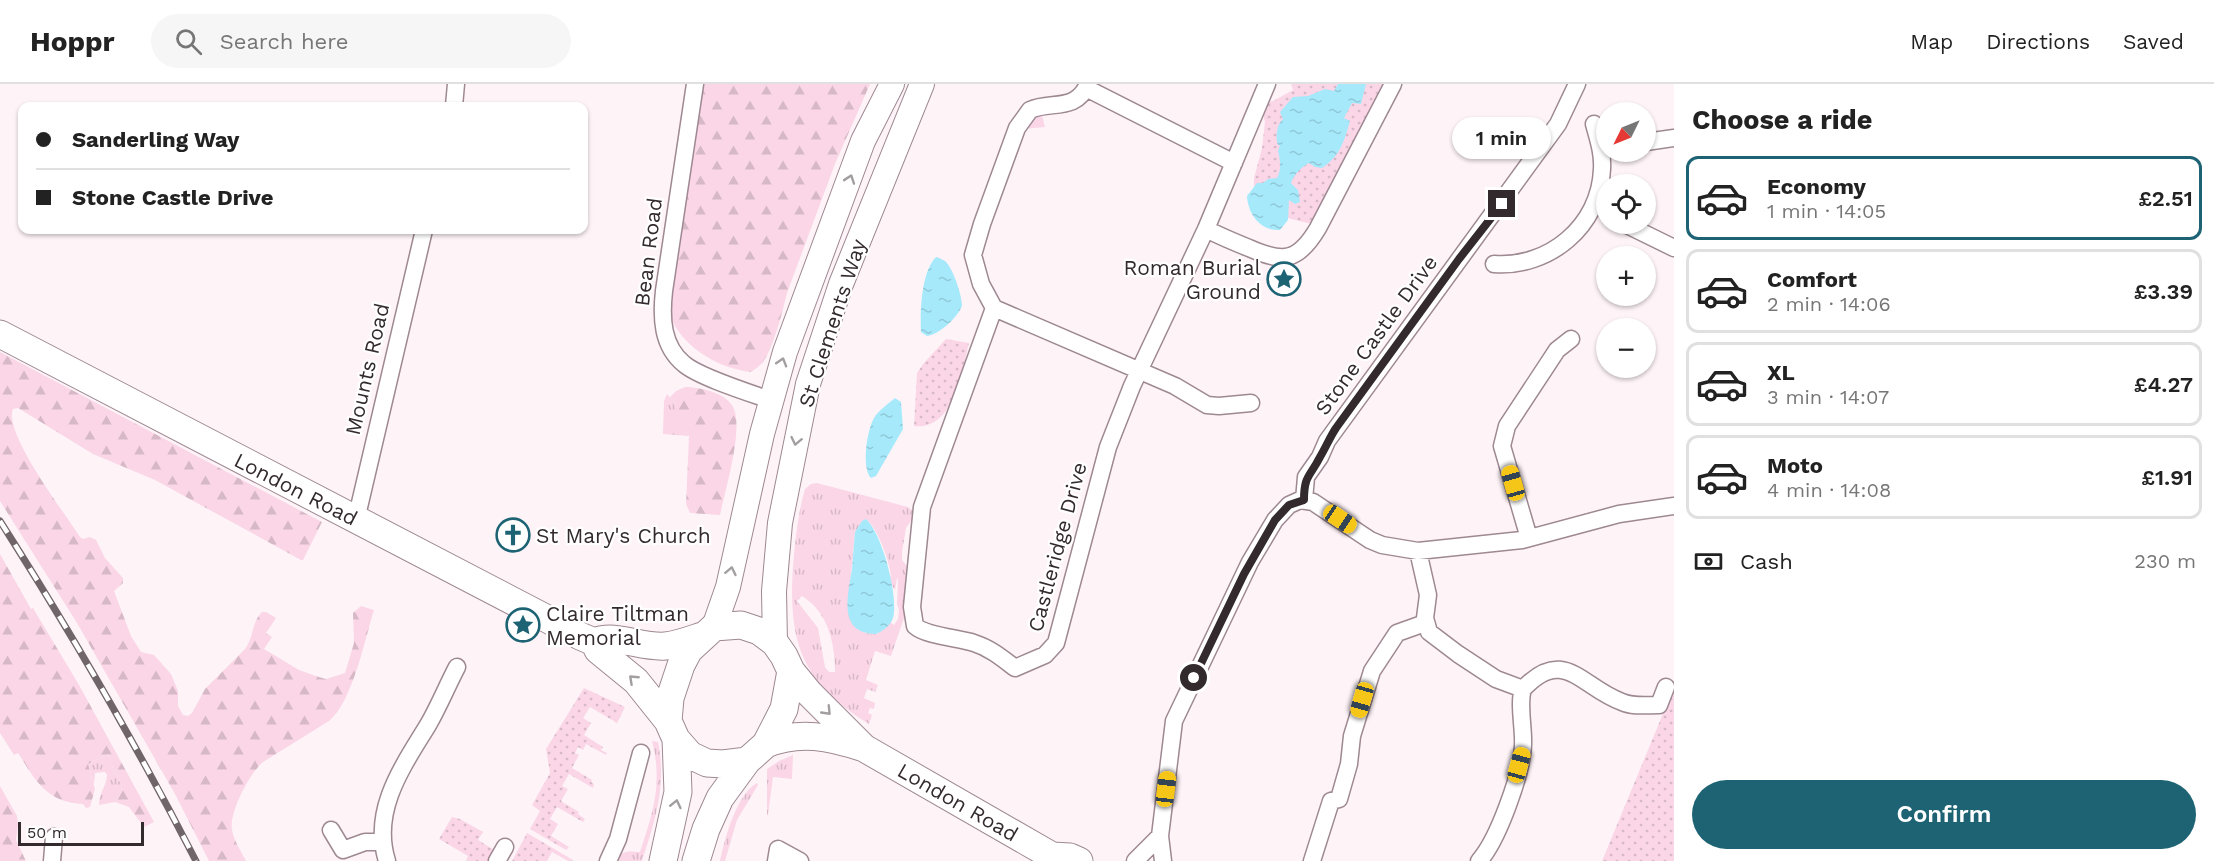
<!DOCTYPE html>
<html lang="en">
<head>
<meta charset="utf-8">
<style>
	:root { --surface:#fff; --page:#f6f6f6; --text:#222; --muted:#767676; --line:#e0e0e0; --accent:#1d6374 }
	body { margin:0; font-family:"Work Sans",sans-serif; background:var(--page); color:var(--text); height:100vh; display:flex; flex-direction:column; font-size:22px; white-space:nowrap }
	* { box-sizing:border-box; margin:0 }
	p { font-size:20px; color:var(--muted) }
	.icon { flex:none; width:33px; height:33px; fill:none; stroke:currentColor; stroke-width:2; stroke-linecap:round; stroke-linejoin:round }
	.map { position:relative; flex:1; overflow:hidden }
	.sheet { display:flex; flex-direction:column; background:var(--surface); width:540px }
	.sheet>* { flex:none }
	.banner { position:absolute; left:18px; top:18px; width:570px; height:132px; border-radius:12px; box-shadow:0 2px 4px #0004; display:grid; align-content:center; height:132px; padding:0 18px; background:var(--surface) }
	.needle { width:39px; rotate:227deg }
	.tools { position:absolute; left:1596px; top:18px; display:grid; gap:12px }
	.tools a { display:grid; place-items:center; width:60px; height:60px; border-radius:50%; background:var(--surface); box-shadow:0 2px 4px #0004; font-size:30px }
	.scale { position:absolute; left:18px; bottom:15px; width:126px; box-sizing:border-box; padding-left:6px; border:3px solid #332a2e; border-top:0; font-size:16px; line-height:21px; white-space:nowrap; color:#332a2e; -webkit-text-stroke:4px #fff; paint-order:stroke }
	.end { position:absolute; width:27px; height:27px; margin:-14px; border:8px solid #332a2e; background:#fff; box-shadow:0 0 0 3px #fff }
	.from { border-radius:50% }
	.bubble { position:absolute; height:42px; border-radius:21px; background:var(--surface); box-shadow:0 2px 4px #0004; font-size:20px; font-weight:600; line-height:42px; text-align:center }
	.car { position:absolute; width:18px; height:36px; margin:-18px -9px; border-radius:8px; box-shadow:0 0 4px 2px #0007; background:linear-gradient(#f5c518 24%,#345 0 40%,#f5c518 0 76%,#345 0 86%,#f5c518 0) }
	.banner b { display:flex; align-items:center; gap:21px; height:57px; font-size:22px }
	.banner b+b { border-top:2px solid var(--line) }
	.banner i { width:15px; height:15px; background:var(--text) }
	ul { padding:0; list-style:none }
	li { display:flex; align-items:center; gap:18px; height:84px; margin:0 12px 9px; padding:0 6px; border:3px solid var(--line); border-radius:12px }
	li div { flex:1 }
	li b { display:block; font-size:22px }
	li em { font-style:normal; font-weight:600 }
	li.current { border-color:var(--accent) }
	li>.icon { width:54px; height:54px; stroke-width:1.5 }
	h2 { padding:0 18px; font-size:27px; line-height:72px }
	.pay { display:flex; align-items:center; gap:15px; height:66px; padding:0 18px; font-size:22px }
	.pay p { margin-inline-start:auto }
	.cta { display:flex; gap:12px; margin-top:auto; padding:12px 18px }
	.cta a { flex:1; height:69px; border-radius:36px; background:var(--accent); color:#fff; font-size:24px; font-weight:600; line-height:69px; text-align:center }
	header { display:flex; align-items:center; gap:36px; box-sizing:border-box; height:84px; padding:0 30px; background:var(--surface); border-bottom:2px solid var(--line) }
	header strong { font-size:28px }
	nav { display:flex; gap:33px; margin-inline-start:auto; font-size:21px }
	.search { width:420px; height:54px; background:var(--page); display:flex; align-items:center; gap:15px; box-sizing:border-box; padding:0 21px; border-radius:33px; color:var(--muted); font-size:22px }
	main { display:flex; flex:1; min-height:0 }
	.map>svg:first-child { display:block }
	.grass { fill:url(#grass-tufts); fill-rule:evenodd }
	.forest { fill:url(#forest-firs) }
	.park { fill:url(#park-dots) }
	.water { fill:url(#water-ripples) }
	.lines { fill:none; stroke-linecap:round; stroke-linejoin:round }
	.minor-casing { stroke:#9e8892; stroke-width:19 }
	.secondary-casing { stroke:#9e8892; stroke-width:26 }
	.primary-casing { stroke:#9e8892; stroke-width:29 }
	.minor { stroke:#fff; stroke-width:16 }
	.secondary { stroke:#fff; stroke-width:24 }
	.primary { stroke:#fff; stroke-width:27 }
	.rail-casing { stroke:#70666a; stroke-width:7 }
	.rail { stroke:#fff; stroke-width:4.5; stroke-dasharray:14; stroke-linecap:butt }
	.oneway { stroke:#a39fa1 }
	.route { stroke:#332a2e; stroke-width:8 }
	.labels { text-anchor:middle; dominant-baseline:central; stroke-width:4.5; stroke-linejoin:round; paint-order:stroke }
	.street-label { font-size:21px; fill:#332a2e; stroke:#fff }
	.poi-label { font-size:21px; fill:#332a2e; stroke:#fff; text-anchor:start }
</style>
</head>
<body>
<header>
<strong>Hoppr</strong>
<div class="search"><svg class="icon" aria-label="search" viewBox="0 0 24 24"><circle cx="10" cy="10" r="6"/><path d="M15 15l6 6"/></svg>Search here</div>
<nav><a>Map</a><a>Directions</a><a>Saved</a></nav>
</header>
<main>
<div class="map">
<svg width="1674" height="777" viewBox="0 0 1674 777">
	<defs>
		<pattern id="grass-tufts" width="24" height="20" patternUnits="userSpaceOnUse" patternTransform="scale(1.5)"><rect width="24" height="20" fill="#fad6e7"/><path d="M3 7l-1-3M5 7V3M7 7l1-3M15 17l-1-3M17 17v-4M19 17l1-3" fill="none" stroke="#d7b8c6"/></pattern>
		<pattern id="forest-firs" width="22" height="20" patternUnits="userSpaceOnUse" patternTransform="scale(1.5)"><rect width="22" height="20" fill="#fad6e7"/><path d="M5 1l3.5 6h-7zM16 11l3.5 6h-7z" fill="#d7b8c6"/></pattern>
		<pattern id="park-dots" width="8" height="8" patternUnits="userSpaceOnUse" patternTransform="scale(1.5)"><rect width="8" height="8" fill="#fad6e7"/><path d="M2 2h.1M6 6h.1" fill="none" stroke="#d7b8c6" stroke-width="1.8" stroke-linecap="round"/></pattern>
		<pattern id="water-ripples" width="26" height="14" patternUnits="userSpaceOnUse" patternTransform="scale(1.5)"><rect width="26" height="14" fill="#a6e9fb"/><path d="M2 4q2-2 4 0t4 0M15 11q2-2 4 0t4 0" fill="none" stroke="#8fc8d7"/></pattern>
	</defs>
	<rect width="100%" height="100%" fill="#fef4f8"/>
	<!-- grass -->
	<path class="grass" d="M1042,31L1045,43L1024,45L1032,32Z
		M667,310L672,316L689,352L663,350L664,317Z
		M817,399L908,423L914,428L913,434L906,444L902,468V476L909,485L905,531L891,572L875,567L866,596L878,601L875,608L867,605L864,614L875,619L874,625L870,624L868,629L872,631L869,640C802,598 788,560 793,482C795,457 798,429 805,405L811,400ZM866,435C877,445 886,468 889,482C892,491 889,499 895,506L897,494L898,496L897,520L899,526L898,535L894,541L890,538L877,550C860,550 849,542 848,525L855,448L860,440ZM802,512C828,528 835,559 835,588H829L825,583L818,544L797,517Z
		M652,657L658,658C667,702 655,736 642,777H615C621,766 629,767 640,768C653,728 663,700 652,657Z
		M109,670L113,685L122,702L121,708L115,718L99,721C99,708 106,704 107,691L105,688L95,689L94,701L88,680Z
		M793,671L792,695L773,693L768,731H767V685L779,677Z
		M757,699L758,701L737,736L725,777H720C725,754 736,711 757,699Z"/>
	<!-- forest -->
	<path class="forest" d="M700,0H870L835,80L787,209C783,226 773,265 763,278C760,282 755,285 751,288C721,285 685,265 672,236C669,231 669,224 668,218Z
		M0,268L322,438L303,476H301L155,396L93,370L18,324L13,325C3,349 65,429 80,453L83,455L90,453L96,456L105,474L123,494V499L114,507L131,552L141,568L154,571L171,590L178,607V622L183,631L188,632L192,629L205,605L245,565C254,554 251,539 262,528H266L276,534L266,549L272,553L264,565L299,586L319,593L326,595L345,589L354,559L353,529L361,522L374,526C365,555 352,619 329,637L263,678C250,689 229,728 232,746C234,757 241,767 246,777H209L175,710L77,539L0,417Z
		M685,303C700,303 728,309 734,325C743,347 725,407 720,431L690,429L686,420L689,352L670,313L676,307Z
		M0,470L31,525L33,524L79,601L154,738L144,743L129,723L115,718L121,708L122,702L113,685L109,670L88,680L95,705L90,723L86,724L83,720C46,718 36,697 18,669L14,671L0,649Z
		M0,702L17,732L18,741L16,756L26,777H0Z"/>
	<!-- park -->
	<path class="park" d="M1291,0H1386L1312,140L1291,135L1254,119V94L1262,64L1265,38L1260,20L1273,17L1293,6Z
		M946,255L969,259C962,287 954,347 914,342L917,289L923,280Z
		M1674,599V777H1602L1667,620Z
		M584,604L625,623L617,639L590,623L583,634L591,639L584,651L603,663L601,666L607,669L606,671L586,660L583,666L578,663L575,669L579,671L572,684L592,696L591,698L594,700L593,704L569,690L562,702L568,705L561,717L579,728L578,730L585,735L583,738L557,723L550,735L558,740L551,752L569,763L566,766L530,745L540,727L532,721L550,689L546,665Z
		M452,733L460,735L483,748L478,756L496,767L490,777H466L468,772L439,755Z
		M527,749L573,776L572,777H568L552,768L547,777H512Z"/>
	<!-- water -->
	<path class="water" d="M1338,0H1366L1361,20L1352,19L1344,34L1350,37C1344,58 1340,72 1322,84L1315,83L1309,79C1301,83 1294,91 1291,99L1298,106L1300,118L1295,120L1289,116L1288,136L1280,146C1260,147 1248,130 1247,112L1257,99H1263L1268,95L1277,94C1282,85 1280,76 1278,67L1280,61H1278C1275,53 1277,40 1283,35L1280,28L1293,13L1308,12L1325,5L1334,7Z
		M936,173C939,174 942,175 945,177C953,184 962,211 962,222C957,234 940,250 927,252L921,248C920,228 921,188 936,173Z
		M895,314L901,318L903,345L876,392L871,394C861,384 867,346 874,334C879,326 888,320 895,314Z
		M866,435C882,449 899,513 893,534C891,541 883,547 876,550C837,550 848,511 852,485C853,472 854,460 855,448L862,437Z"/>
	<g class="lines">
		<!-- minor casing -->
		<g class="minor-casing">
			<path id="minor" d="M695,0L664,207C661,234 662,262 684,280C699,293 750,309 770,316
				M1088,0C1075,29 1051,16 1030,26L1017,44L982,140L973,171L981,200L994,224L922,423L912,523L915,542C926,552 959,554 974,559C990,564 1002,574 1015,584L1045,571L1056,559L1108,363L1132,302L1206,145L1267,0
				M1086,4L1234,79
				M454,22L456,0
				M1646,58L1674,54
				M1625,140L1674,164
				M1206,145C1220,152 1234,158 1249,164C1283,179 1298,178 1318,144L1393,0
				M1494,180C1549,184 1600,142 1602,85C1603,69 1598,55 1594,40
				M994,224L1175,302L1207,321L1219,322L1251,319
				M1304,416L1306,393L1320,373L1327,357L1558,40L1577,0
				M356,436L424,146
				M1529,454L1502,362L1507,342L1557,266L1571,255
				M1418,467L1428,511L1425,534L1429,548L1458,570L1496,595L1523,605C1564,561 1582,604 1622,618C1633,623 1647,621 1659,621L1666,603
				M331,746L343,766L365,758H382
				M52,777L54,753
				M387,777C371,726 403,682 428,641C439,622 447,602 457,583
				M497,777L505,763
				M608,777L618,755L641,669
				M776,777L778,765L800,777
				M1135,777L1160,752
				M1163,777L1160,752L1174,637L1250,478L1275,436L1289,421L1300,416L1313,418L1370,456L1382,461L1418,467L1522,456L1619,430L1674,422
				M1312,777L1331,717L1339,715L1349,680L1352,652L1372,587L1397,549L1425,539
				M1479,777C1498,756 1522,689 1523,661C1524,645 1518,619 1523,605"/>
		</g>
		<!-- secondary casing -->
		<g class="secondary-casing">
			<path id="secondary" d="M714,543L728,503L762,350L785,268L863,57L892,0
				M775,559L774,507L780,439L808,300L841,200L922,0"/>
		</g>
		<!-- primary casing -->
		<g class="primary-casing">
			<path id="primary" d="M0,250L580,552L594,558C616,549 641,564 665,562C677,561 690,556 702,552
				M594,558L598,566L636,597L668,637
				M791,587L784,625L766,660L747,677L723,680L707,679L690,671L676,655L668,637L670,614L681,581L689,566L714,543L741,541L759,547L775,559L784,572L791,587L809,609L864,664
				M766,660C800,646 830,653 864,664L1052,772L1056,777
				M1052,772L1070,773L1079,777
				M663,777L678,708L676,655
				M696,777L706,745L720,714L747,677"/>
		</g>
		<!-- minor -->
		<use href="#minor" class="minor"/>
		<!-- secondary -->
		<use href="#secondary" class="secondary"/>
		<!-- primary -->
		<use href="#primary" class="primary"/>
		<!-- rail casing -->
		<g class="rail-casing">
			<path id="rail" d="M0,437C70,547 136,660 196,777"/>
		</g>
		<!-- rail -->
		<use href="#rail" class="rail"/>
	</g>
	<!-- one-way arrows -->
	<defs><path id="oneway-chevron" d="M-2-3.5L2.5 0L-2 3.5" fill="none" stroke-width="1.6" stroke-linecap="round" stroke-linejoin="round" transform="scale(1.5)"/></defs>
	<g class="oneway">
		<use href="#oneway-chevron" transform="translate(850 95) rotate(-71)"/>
		<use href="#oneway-chevron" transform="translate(782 278) rotate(-73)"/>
		<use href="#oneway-chevron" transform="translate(796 357) rotate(102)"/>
		<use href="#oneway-chevron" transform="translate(731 487) rotate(-78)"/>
		<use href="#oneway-chevron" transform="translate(633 595) rotate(-137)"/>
		<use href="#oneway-chevron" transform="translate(827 627) rotate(46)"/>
		<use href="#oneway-chevron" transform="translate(676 720) rotate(-77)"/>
	</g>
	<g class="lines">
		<!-- route -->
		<path class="route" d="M1194,594L1244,490L1275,436L1289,421L1304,416C1304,391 1310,393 1320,373C1326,363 1330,353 1336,344L1459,175L1502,120"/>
	</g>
	<!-- icons -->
	<defs>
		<g id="sight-ring" transform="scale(1.725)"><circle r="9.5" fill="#fff" stroke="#1d6374" stroke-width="1.5"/><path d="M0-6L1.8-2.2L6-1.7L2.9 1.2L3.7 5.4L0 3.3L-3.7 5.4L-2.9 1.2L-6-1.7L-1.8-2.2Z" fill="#1d6374"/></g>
		<g id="church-ring" transform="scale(1.725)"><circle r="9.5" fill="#fff" stroke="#1d6374" stroke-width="1.5"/><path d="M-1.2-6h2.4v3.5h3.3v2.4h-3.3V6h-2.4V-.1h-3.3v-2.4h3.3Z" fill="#1d6374"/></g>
	</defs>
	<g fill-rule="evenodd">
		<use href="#sight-ring" x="1284" y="195"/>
		<use href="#church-ring" x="513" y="451"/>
		<use href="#sight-ring" x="523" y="541"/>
	</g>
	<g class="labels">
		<!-- street labels -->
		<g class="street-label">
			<text transform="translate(648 168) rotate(-83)">Bean Road</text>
			<text transform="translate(832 239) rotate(-72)">St Clements Way</text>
			<text transform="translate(1376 251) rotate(-54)">Stone Castle Drive</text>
			<text transform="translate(367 285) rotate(-77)">Mounts Road</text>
			<text transform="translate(296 405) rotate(27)">London Road</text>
			<text transform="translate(1057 463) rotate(-75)">Castleridge Drive</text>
			<text transform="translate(958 718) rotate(30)">London Road</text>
		</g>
		<!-- poi labels -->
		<g class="poi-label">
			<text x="1261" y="183" text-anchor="end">Roman Burial<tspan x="1261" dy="24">Ground</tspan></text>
			<text x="536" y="451">St Mary's Church</text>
			<text x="546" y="529">Claire Tiltman<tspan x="546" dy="24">Memorial</tspan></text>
		</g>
	</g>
</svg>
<div class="tools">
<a><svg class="needle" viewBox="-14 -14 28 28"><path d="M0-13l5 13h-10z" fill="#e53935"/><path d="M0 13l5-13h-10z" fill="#767676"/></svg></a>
<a><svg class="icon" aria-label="locate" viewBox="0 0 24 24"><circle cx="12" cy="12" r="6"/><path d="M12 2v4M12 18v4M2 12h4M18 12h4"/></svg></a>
<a>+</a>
<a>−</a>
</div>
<div class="scale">50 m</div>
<i class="end from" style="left:1194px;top:594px"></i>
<i class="end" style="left:1502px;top:120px"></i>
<div class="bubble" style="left:1452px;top:33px;width:99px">1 min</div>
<i class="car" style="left:1513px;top:399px;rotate:344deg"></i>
<i class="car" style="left:1340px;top:435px;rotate:124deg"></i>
<i class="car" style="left:1362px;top:616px;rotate:196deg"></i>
<i class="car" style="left:1519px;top:681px;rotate:15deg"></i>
<i class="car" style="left:1166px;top:705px;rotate:7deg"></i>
<div class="banner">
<b><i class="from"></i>Sanderling Way</b>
<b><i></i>Stone Castle Drive</b>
</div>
</div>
<section class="sheet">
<h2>Choose a ride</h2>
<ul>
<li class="current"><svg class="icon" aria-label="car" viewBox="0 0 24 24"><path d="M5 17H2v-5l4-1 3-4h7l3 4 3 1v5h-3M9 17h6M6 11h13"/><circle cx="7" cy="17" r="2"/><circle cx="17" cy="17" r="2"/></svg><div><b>Economy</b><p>1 min · 14:05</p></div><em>£2.51</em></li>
<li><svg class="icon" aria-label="car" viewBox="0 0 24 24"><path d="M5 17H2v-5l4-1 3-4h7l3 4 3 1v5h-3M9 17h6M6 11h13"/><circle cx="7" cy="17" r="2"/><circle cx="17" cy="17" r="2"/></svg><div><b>Comfort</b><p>2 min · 14:06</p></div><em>£3.39</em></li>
<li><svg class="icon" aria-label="car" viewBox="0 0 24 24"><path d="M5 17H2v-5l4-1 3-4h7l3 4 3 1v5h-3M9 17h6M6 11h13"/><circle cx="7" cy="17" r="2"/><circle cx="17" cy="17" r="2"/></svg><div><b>XL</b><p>3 min · 14:07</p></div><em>£4.27</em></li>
<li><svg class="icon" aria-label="car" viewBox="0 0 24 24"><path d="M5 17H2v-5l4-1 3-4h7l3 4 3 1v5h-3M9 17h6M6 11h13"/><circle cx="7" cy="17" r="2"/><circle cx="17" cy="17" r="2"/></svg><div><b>Moto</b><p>4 min · 14:08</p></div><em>£1.91</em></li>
</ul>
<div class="pay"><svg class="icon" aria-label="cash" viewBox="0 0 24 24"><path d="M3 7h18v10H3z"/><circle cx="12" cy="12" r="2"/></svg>Cash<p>230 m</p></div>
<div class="cta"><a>Confirm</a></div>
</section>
</main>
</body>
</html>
